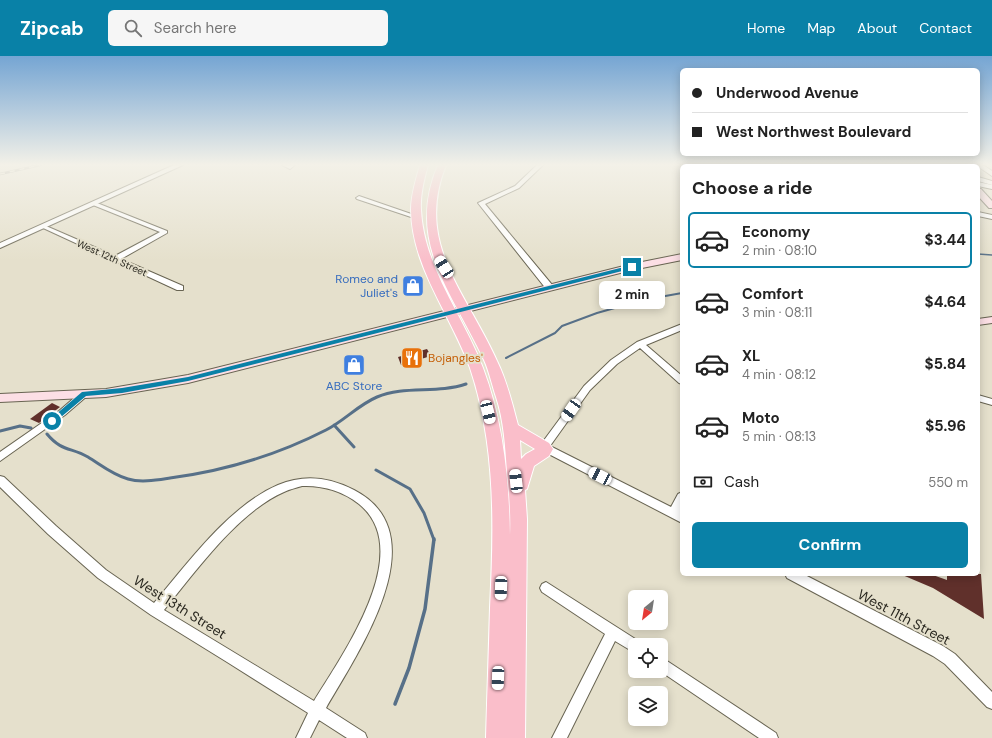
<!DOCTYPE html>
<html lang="en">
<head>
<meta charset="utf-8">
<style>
	:root { --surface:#fff; --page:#f6f6f6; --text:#222; --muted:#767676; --line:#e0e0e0; --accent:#0981a7 }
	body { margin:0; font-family:"DM Sans",sans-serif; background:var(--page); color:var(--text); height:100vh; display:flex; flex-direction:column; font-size:15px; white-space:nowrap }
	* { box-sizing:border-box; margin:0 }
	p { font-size:13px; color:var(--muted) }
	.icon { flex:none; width:22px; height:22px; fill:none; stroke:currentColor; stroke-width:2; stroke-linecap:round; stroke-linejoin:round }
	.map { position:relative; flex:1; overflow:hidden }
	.side { position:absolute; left:680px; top:108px; width:300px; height:412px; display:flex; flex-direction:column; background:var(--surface); border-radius:6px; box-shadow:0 2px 10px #0003 }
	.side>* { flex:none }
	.top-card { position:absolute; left:680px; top:12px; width:300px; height:88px; border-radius:6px; box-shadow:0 2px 10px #0003; display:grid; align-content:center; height:88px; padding:0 12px; background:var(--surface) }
	.needle { width:26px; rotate:210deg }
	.controls { position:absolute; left:628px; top:534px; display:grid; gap:8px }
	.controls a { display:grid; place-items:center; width:40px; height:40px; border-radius:6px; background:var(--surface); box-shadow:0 2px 10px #0003; font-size:20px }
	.end { position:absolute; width:18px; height:18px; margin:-9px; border:5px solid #0981a7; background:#fff; box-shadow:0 0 0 2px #fff }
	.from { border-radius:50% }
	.bubble { position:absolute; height:28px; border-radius:6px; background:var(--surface); box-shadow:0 2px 10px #0003; font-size:13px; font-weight:700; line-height:28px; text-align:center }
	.car { position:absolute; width:12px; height:24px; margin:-12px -6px; border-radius:5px; box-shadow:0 0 3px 1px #0007; background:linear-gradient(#fff 24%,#345 0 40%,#fff 0 76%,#345 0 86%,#fff 0) }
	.top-card b { display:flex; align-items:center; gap:14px; height:38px; font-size:15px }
	.top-card b+b { border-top:1px solid var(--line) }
	.top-card i { width:10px; height:10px; background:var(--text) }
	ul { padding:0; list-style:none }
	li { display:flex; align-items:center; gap:12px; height:56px; margin:0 8px 6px; padding:0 4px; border:2px solid transparent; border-radius:6px }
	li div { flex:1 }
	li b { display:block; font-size:15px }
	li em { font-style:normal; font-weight:700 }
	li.current { border-color:var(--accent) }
	li>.icon { width:36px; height:36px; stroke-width:1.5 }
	h2 { padding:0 12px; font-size:18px; line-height:48px }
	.pay { display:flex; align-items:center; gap:10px; height:44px; padding:0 12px; font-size:15px }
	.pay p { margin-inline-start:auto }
	.primary-button { display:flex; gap:8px; margin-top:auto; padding:8px 12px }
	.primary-button a { flex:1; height:46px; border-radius:6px; background:var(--accent); color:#fff; font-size:16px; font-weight:700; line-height:46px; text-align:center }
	header { display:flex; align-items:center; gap:24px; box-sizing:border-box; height:56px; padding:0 20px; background:var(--accent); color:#fff }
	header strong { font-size:19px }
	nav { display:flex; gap:22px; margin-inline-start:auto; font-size:14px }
	.search { width:280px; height:36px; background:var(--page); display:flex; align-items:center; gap:10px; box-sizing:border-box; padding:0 14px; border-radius:6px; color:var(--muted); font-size:15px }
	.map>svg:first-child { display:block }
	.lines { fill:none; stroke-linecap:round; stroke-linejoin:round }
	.stream-far3 { stroke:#577088; stroke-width:1.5 }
	.stream-far2 { stroke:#577088; stroke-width:2 }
	.stream-far1 { stroke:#577088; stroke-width:3 }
	.stream { stroke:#577088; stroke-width:3.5 }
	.building { fill:#60302b }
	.minor-casing { stroke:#686452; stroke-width:2 }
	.tertiary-casing { stroke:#686452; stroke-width:2 }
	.secondary-casing { stroke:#686452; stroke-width:2 }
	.primary-casing { stroke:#fff; stroke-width:2 }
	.minor { fill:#fff; fill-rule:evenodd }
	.tertiary { fill:#fff; fill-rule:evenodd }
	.secondary { fill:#fcdfe5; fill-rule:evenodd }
	.primary { fill:#fabeca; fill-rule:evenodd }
	.rail-casing { stroke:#767366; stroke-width:2.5 }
	.rail { stroke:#e5e0cc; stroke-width:1.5; stroke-dasharray:5; stroke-linecap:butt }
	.route { fill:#0981a7 }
	.labels { text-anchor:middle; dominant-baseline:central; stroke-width:4; stroke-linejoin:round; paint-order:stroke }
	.far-street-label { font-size:10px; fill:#2b2921; stroke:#e5e0cc }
	.shop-label { font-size:12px; fill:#366cbe; stroke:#e5e0cc; text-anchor:end }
	.food-label { font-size:12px; fill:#c56008; stroke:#e5e0cc; text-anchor:start }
	.near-street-label { font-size:14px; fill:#2b2921; stroke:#e5e0cc }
</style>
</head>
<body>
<header>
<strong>Zipcab</strong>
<div class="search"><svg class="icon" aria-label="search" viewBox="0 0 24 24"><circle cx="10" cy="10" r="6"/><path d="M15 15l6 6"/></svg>Search here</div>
<nav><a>Home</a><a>Map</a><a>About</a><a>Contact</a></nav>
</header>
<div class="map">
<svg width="992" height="682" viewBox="0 0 992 682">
	<rect width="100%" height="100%" fill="#e5e0cc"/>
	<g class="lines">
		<!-- stream-far3 -->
		<path class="stream-far3" d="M978,198L992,199"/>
		<!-- stream-far2 -->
		<path class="stream-far2" d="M506,302L555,277L562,270L597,257L643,244L682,237"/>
		<!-- stream-far1 -->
		<path class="stream-far1" d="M334,369L354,391
			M0,375L20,370L31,372
			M47,378C62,396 71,391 88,401C101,409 113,419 128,423C141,427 157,424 170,422C224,415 277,399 326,374C344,365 358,349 377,341C404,329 437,338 466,328
			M376,414L410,433L424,457L434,484"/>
		<!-- stream -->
		<path class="stream" d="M395,648L409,612L425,553L434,483"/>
	</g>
	<!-- building -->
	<path class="building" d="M427,293L431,300L421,303L422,304L401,309L398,301Z
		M52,347L60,351L39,367L30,363Z
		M900,518H930L947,524V518H981L984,563L933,532Z"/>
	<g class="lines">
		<!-- minor casing -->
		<g class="minor-casing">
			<path id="minor" d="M282,109H295L290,113Z
				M537,109H543L519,132L485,148L553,230L554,232L550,234H547L478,147L515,130Z
				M691,109H697L698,110H692Z
				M815,109H821V110H815Z
				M882,109H892L893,110H883Z
				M976,109H983L992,115V120Z
				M978,126L992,129V133L978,130Z
				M359,140L420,161L417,163L357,143L356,142Z
				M93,147H97L167,175V177L121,203L183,230V234H177L41,171L46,170L115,200L160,176L93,149Z
				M978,156L992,159V163L978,160Z
				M682,268V274L646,289L682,320V328L679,327L640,292L617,308L590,334L550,390L671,451L678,438L682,436V452L680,456L682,457V467L541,394L539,391L584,330L611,304L637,286Z
				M84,335L88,338L87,340L65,359L0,405V396L59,355L81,336Z
				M978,339L992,343V349L978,345Z
				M0,420L4,421L56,470L106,514L154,547C188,507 229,450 278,429C304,418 329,421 354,434C440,478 357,598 326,652L365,677L367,682H347L319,664L310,682H296L308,657L227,606L151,559L98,522L48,478L0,431ZM302,430C322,429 343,435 359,448C417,495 342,599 314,645L164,554C196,515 238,456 284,436C290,433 296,432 302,430Z
				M785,518H803L943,590L955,598L992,636V653L987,651L945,608L933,600L787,522Z
				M546,526L640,586L641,589H635V597L615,585L567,682H552L605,578L542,536L540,532L542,528Z
				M661,601L776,677L778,682H759L660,615H661Z"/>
		</g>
		<!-- tertiary casing -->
		<g class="tertiary-casing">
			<path id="tertiary" d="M174,109H183L0,192V187Z
				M946,109H954V110H946Z
				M978,121L992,125V129L978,125Z"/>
		</g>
		<!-- secondary casing -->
		<g class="secondary-casing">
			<path id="secondary" d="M939,109H948L949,110H940Z
				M978,133H981L992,145V152H989L978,140Z
				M682,198V204L632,214L188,327L106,341L0,346V338L106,333L188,319L632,208Z
				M992,261V267L978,269V263Z"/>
		</g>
		<!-- primary casing -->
		<g class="primary-casing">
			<path id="primary" d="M420,109H428C424,124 420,139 421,154C424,212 463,259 483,312C503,365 509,422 510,479C511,458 509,437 507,416C505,390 504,365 496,341C492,329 489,315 484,304C453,237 405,186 438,109H446C414,188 467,237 497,305C507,325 512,347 518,369L549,387L553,393L549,400L534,410L527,433L525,434L527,463L525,682H486C487,639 489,595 490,552C494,471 496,389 470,312C451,259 412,212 411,154C411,139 416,123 420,109ZM520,384L535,393L526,398L521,403Z"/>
		</g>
		<!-- minor -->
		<use href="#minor" class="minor"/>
		<!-- tertiary -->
		<use href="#tertiary" class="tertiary"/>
		<!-- secondary -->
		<use href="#secondary" class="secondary"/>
		<!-- primary -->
		<use href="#primary" class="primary"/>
		<!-- rail casing -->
		<g class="rail-casing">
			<path id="rail" d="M0,118L40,109"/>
		</g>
		<!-- rail -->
		<use href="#rail" class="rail"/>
	</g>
	<!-- sky -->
	<linearGradient id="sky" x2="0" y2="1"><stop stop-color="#75a5d3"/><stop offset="0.53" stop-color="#f3f1e8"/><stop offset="1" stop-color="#f3f1e8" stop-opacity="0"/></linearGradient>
	<rect width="992" height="205" fill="url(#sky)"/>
	<!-- route -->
	<path class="route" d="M632,209L634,210V212L188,325L122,337L86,340L54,367H49L48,365L82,336L122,332L188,321Z"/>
	<!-- icons -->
	<defs>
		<g id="shop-square" transform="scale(1.15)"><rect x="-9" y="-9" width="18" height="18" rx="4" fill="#3f7fe0" stroke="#e5e0cc"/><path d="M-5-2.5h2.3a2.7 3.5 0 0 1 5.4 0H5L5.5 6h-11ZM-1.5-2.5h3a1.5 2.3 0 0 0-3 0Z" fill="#fff"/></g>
		<g id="restaurant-square" transform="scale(1.15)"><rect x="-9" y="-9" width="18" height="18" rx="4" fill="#e8710a" stroke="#e5e0cc"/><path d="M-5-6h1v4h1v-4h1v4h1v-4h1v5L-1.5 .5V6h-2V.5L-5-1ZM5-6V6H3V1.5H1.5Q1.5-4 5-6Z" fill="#fff"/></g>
	</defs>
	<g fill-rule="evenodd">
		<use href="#shop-square" x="413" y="230"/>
		<use href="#restaurant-square" x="412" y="302"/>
		<use href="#shop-square" x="354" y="309"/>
	</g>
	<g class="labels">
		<!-- far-street labels -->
		<g class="far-street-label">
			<text transform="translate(112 202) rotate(24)">West 12th Street</text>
		</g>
		<!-- shop labels -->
		<g class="shop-label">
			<text x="398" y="223">Romeo and<tspan x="398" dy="14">Juliet's</tspan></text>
			<text x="354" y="330" text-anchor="middle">ABC Store</text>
		</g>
		<!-- food labels -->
		<g class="food-label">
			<text x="428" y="302">Bojangles'</text>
		</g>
		<!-- near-street labels -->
		<g class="near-street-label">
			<text transform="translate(180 551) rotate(32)">West 13th Street</text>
			<text transform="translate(904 561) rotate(28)">West 11th Street</text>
		</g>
	</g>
</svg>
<div class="controls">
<a><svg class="needle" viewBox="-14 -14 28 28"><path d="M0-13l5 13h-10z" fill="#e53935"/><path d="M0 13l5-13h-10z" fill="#767676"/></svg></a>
<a><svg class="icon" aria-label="locate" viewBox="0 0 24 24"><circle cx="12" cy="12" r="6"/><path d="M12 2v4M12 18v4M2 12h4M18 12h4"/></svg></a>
<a><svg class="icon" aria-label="layers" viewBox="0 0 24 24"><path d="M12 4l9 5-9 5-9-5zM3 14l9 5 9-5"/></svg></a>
</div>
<i class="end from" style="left:52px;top:365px"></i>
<i class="end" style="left:632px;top:211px"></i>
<div class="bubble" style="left:599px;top:225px;width:66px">2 min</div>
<i class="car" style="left:444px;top:211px;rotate:327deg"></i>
<i class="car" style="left:571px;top:354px;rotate:215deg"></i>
<i class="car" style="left:488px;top:356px;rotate:166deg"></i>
<i class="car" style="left:600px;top:420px;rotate:297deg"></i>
<i class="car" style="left:516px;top:425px;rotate:354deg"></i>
<i class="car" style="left:501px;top:532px;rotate:182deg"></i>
<i class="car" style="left:498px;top:622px;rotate:182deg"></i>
<div class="top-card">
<b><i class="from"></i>Underwood Avenue</b>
<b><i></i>West Northwest Boulevard</b>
</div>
<section class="side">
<h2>Choose a ride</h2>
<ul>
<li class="current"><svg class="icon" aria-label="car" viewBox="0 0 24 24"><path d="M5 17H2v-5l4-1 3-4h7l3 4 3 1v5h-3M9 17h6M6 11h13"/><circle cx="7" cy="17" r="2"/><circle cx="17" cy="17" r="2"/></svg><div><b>Economy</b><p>2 min · 08:10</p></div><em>$3.44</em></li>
<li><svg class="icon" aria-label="car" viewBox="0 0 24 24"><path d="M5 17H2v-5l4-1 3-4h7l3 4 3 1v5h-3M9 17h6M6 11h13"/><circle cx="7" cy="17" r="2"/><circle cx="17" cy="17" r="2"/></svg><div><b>Comfort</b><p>3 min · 08:11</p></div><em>$4.64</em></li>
<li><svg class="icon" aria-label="car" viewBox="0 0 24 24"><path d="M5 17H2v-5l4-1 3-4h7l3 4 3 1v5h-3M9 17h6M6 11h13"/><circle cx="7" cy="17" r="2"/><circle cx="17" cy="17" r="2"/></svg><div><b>XL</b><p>4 min · 08:12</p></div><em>$5.84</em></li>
<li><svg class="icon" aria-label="car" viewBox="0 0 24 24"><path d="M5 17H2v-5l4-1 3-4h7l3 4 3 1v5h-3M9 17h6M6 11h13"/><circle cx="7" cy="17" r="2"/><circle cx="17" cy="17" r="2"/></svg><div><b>Moto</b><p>5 min · 08:13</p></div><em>$5.96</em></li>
</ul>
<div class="pay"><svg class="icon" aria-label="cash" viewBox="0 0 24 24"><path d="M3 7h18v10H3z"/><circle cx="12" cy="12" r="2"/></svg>Cash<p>550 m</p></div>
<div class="primary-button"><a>Confirm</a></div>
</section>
</div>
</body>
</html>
